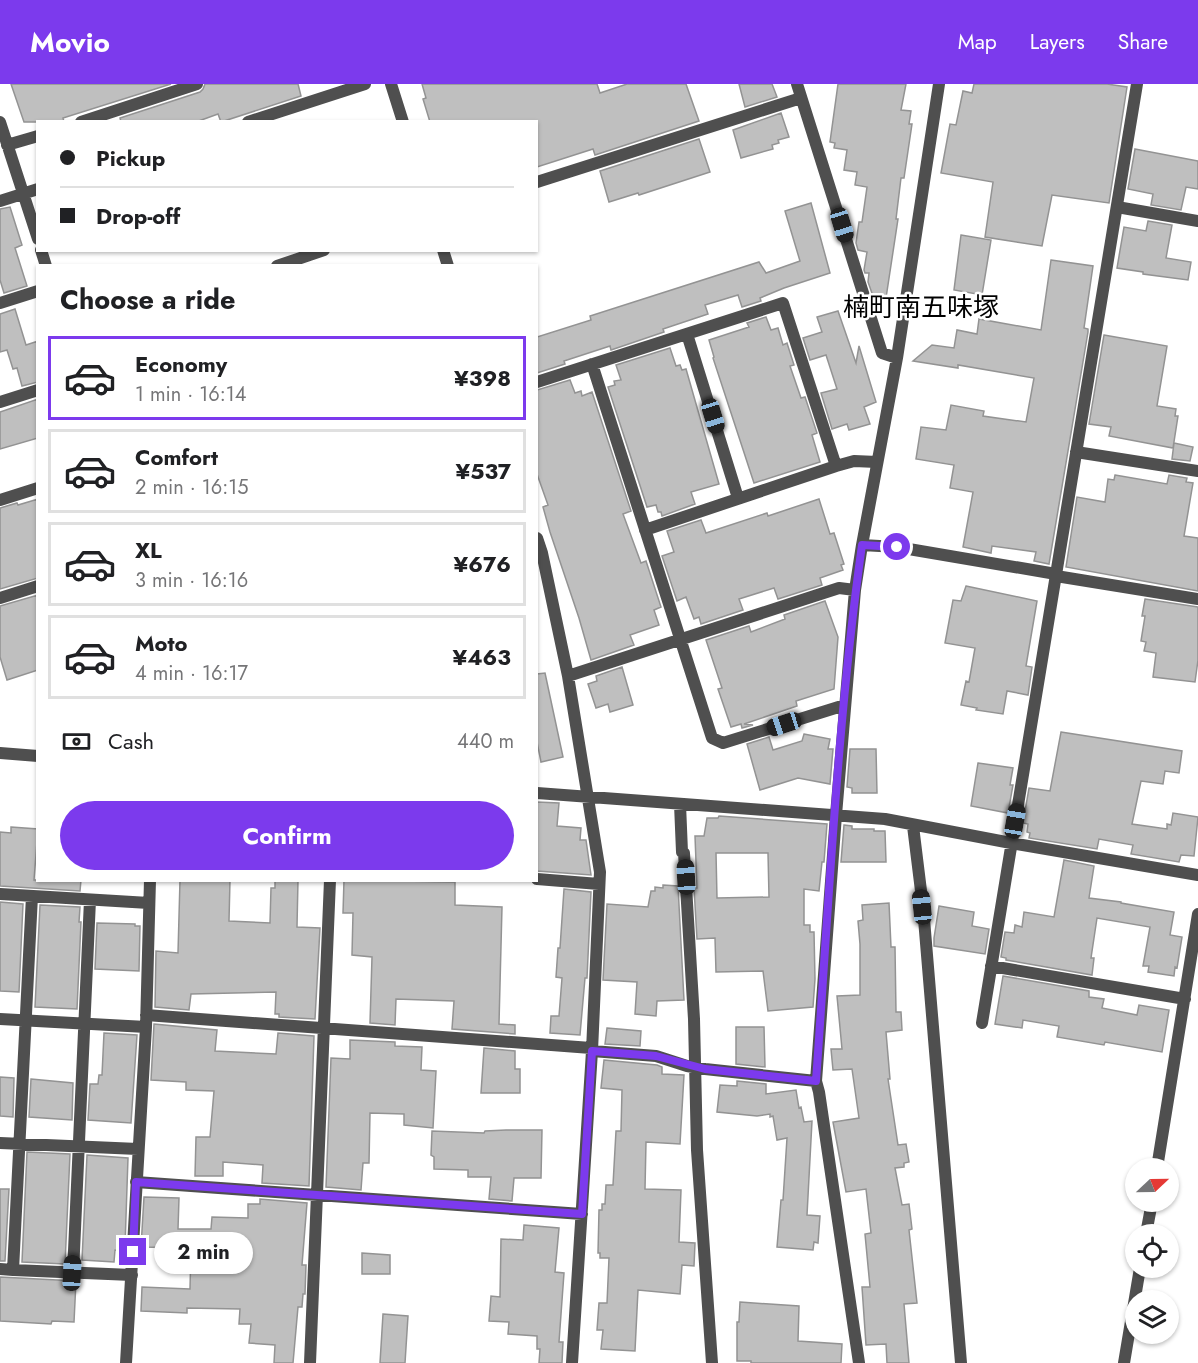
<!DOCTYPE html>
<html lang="en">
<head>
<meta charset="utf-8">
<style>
	:root { --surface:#fff; --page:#f2f2f2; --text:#202124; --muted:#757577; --line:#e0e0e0; --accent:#7c3aed }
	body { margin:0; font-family:Jost,"Noto Sans JP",sans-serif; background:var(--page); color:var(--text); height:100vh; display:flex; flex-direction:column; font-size:22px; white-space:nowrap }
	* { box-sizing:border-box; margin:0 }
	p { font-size:20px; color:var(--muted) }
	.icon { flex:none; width:33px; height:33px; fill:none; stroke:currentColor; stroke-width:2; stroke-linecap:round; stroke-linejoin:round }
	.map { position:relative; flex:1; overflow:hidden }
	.drawer { position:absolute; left:36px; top:180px; width:502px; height:618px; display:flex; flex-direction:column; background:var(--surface); border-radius:0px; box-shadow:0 2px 4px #0004 }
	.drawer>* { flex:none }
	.top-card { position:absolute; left:36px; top:36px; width:502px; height:132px; border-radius:0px; box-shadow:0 2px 4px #0004; display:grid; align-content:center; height:132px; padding:0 24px; background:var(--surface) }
	.needle { width:39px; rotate:68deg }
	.buttons { position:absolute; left:1125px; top:1074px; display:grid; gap:12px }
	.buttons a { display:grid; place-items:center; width:54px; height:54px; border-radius:50%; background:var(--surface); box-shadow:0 2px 4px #0004; font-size:30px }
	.end { position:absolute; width:27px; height:27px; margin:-14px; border:8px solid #7c3aed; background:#fff; box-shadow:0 0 0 3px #fff }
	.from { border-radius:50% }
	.bubble { position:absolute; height:42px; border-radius:21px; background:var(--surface); box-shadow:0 2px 4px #0004; font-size:20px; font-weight:700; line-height:42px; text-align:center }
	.car { position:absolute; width:18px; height:36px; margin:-18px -9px; border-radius:8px; box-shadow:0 0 4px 2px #0007; background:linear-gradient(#222 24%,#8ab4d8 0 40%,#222 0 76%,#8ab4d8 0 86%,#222 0) }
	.top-card b { display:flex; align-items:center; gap:21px; height:57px; font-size:22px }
	.top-card b+b { border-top:2px solid var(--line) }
	.top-card i { width:15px; height:15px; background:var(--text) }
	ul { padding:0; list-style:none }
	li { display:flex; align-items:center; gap:18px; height:84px; margin:0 12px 9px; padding:0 12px; border:3px solid var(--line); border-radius:0px }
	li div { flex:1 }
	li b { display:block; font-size:22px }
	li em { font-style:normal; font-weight:700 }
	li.on { border-color:var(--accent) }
	li>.icon { width:54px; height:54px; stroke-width:1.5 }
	h2 { padding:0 24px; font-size:27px; line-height:72px }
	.pay { display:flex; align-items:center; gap:15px; height:66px; padding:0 24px; font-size:22px }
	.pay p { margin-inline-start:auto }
	.cta { display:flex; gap:12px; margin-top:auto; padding:12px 24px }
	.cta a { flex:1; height:69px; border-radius:36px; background:var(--accent); color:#fff; font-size:24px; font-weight:700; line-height:69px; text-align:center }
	header { display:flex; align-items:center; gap:36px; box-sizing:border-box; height:84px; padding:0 30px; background:var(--accent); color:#fff }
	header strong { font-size:28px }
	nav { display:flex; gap:33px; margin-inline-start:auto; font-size:21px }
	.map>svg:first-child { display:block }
	.building { fill:#bfbfbf; stroke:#939393; stroke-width:1.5; fill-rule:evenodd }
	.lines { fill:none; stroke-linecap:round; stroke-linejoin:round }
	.minor { stroke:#4f4f4f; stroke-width:12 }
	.route { stroke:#7c3aed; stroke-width:8 }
	.labels { text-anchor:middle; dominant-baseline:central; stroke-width:5; stroke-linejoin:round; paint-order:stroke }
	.quarter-label { font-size:26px; fill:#000; stroke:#fff }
</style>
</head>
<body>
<header>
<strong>Movio</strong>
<nav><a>Map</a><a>Layers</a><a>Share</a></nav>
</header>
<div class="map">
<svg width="1198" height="1279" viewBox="0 0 1198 1279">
	<rect width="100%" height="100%" fill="#fff"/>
	<!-- building -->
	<path class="building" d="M11,0H171L63,34L64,38H24Z
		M205,0H298L301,12L221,38L218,30L196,38H121L120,34L200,8L203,5Z
		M422,0H597L600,9L627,0H686L699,37L595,71L593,65L537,83V38H430L423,15L426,14Z
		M739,0H772L777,13L745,23Z
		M838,0H906L901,26L911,27L909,40H912L904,94H901L896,135H898L886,214L873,212L868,198L869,189H865L864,186L867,168L858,166L856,159L859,138H862L867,103L855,101L857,88L844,86L847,66L834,64L835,59L830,58Z
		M974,0H1107L1127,3L1109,119L1052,111L1042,162L985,153L993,98L941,89L950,40L956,41L963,7L972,9Z
		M781,29L789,53L778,56L779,59L772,61L773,65L741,74L733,46Z
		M699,55L710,88L639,111L638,109L609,118L600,87Z
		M1135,65L1198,77V105L1186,103L1181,126L1151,121L1153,110L1128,105Z
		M811,119L830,189L784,204L760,214L761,217L742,223L738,211L705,221L708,230L663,245L664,248L611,266L610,262L564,277L565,280L537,289V253L591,236L590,232L759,178L766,189L800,177L785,127Z
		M10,123L22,161L15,164L27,202L4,209L0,196V125Z
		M1148,137L1172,141L1166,174L1191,178L1188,196L1143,190V188L1117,184L1124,143L1146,147Z
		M961,151L991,156L982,211L954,206Z
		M1051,176L1093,182L1084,244L1088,245V248L1049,480L1034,477L1036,468L992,462L991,469L963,463L973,408L950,404L954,381L916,375L921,343L946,346L951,321L984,327L983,332L1026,338L1034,294L958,281V284L913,277L932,261L954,264L957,246L977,250L979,235L1041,246Z
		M15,225L26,261L38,257V298L22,302L17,284L13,285L7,266L0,268V230Z
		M838,227L856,279L859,262L876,318L864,323L870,340L849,346L847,340L832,345L821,309L837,305L826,271L810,276L803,254L822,248L817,233Z
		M766,233L771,246L778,244L783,261L787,259L794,281L790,282L801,314L805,313L817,349L812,351L820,378L754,399L713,274L714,273L709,256L749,243L747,239Z
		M1104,251L1167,262L1157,322L1176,325L1175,332H1178L1173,364L1109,352L1111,343L1089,340Z
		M670,264L676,282L680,281L682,286L686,285L719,400L691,408L695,420L662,432L661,428H658L656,421L647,423L608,303L615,301L614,297L621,296L616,281Z
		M570,296L575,309L581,307L582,312L592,308L631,427L623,430L641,479L646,477L661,523L654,526L659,541L630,551L634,561L591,576L579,534L550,448L543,423L548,421L537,390V306Z
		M38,315V354L0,365V328Z
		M1174,359L1193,363L1190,377L1172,375Z
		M1115,391L1167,400L1169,391L1187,394L1186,398L1193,399L1184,452L1198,454V507L1066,483L1077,413L1105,418L1108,395L1114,396Z
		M38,415V494L0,505V424L17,419L18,421Z
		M819,415L830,450L834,449L844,480L841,481L843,486L820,494L822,501L778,515L774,504L739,515L743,526L701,540L699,533L694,535L686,513L677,517L662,472L674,468L667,447L701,436L706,449L767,429L768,432Z
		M966,502L1037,517L1026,582L1032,583L1028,611L1007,607L1003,630L976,626L977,624L961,621L966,597L969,598L975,564L945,559L953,516L961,517Z
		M38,511V586L7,596L0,573V522Z
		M1145,515L1198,523V576L1195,598L1153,593L1156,569L1144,567L1146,558L1141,557L1145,532H1142Z
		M825,517L838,553L834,605L796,617L797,622L744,640L753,641L742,644L741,640L731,643L718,605L722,604L706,556L749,542L751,548L785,535L784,531Z
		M622,583L633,621L610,628L608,620L596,624L588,600L597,597L596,592Z
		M545,589L563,673L541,678L537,658V590Z
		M1061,648L1182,667L1179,689L1165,687L1163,700L1141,697L1132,740L1167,745V740L1171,741L1173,729L1198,733L1194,772L1181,771L1179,778L1131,770L1133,761L1099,755L1097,765L1029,754L1030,749L1027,748L1028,740L1023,739L1029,704L1050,707Z
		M804,650L830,655L828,665H833L830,700L798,694L760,706L747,660L769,653L773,666L802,657Z
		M850,665H876L877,709H852V704L847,703Z
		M978,679L1013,684L1010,701H1013L1008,729L971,722Z
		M537,718L559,719L557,742L581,744L580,756H586L591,791L537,787Z
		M719,732L827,740L824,778H822L819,807L804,805V841H810V848H814L815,895L813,923L768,927L763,887L716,888L715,854L697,855L694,804H697L695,752H704L707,734H718ZM716,769H768L769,813L717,814Z
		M844,741L852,742V745H874V747H885L886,778H841Z
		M11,743L38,745L34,796H81L80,807L0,802V748L11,749Z
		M1064,776L1094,782L1089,814L1121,818V819L1174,828L1170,851L1182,853L1177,884L1175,883L1174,892L1148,888L1149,882H1143L1150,843L1097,834L1091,874H1094L1092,891L1006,876V874L1001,873L1005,848L1014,849L1015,841L1022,843L1024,828L1054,833Z
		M180,796H230L229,837L270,839L271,804H275V796H298L297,843L320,844L315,935L279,933V930H275L276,908L191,910L189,926L155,923L156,867L178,869Z
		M344,796L455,798V821L502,823L499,940L515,941V950L452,945L454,917L396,915L395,941L370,939L372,873L352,871L353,829H343Z
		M663,801L678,802L684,916L657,917L656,932L635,930L637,898L603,896L607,820L648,823L651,807H655V803L663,804Z
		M564,805L591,808L587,894H585L580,951L550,949L551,932H559L562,894L556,893L558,864H560Z
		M0,818L23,820L19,908L0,907Z
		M889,819L891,863H895L896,928H901L902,946L886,948L890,995H888L898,1061L906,1060L909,1078L904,1079V1083L895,1084L902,1121L909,1120L912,1145L909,1146L917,1219L904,1220L909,1279H887L886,1260L866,1261L862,1203H870L865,1150L871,1149L866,1105L846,1108L833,1038L859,1034L852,985L833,986L831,965H842L837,912L860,911V860L858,837L863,836L862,821Z
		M40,821L80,823L79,838H81L77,925L35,923Z
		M939,822L974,828L972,842L989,845L985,870L934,862V854Z
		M97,839L135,840V842H140L139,887L95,885Z
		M1003,892L1089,907V913L1104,915L1102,924L1137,931L1139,921L1169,926L1162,968L1105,958L1104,961L1057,953L1059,942L1023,936L1022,944L995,940Z
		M154,940L217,946L215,967L276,970L278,949L314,952L309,1102L262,1099L263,1081L223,1078V1092H195L196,1053H210L214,1007L186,1006V998L151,996Z
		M736,943H764L765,983L736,980Z
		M607,944L641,947L640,962L605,960Z
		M104,949L137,951L131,1039L88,1036L90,1000H98L99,991H102Z
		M350,956L395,958V962L422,963L421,986L436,987L433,1044L404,1041V1030L370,1029L369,1079H363L361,1106L326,1103L331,974L350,975Z
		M484,964L515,967V985H520V1009H481Z
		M604,976L657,981L662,983V990L684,991L680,1060L646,1058L645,1105L681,1106L679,1158L695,1159L694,1182L682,1181L680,1210L638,1206L635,1267L601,1265L603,1246H597L599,1219H607L609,1174H600V1169H598L599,1126H602V1120H605L606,1101H613L616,1047H621L622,1006L601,1004Z
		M0,993L14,994L13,1033L0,1032Z
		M31,995L73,999L72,1036L29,1033Z
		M737,997L766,1000V1010L796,1006L799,1024L801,1023L804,1038L812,1037L807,1131L820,1132L818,1159L814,1158L813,1166L777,1163L781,1116H783L787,1054L777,1056L773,1032L770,1033V1030L757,1032L717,1028L720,1001L737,1002Z
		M506,1046H542L541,1094H514L512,1117L489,1115L491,1093H468V1086L434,1085V1073L431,1071L432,1047L484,1049L485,1047Z
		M27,1068L70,1070L65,1180L22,1178Z
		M87,1071L128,1074L125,1162H122V1167L115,1166L114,1178L82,1176Z
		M0,1105H9L5,1177H0Z
		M144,1113L179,1114L178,1145H211L212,1133L248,1134V1120H260V1115L307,1119L302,1181H306L305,1210H303L302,1223H298L293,1279H274L275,1261L249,1259L251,1240H239L240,1225L187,1224V1229L141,1227L142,1203L190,1205L191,1164L141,1163Z
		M524,1141L559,1144L555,1188L564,1189L559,1258H563L562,1279H539L540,1265H537V1252L508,1250L509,1238L489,1237L491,1212L500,1213L501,1155L523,1156Z
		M362,1169L390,1171V1190H362Z
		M0,1193L76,1197L74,1238L52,1237L51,1240L0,1237Z
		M740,1218L799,1222L798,1257L842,1260L841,1279H751V1277H737V1238H739Z
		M383,1230L408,1232L405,1279H380Z"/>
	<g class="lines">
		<!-- minor -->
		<path class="minor" d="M391,0L403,38
			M797,0L882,269L897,274
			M0,38L38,155
			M81,38L197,0
			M248,38L365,0
			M7,61L38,52
			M537,98L801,14
			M0,117L38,105
			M1117,123L1198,137
			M41,166L46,182
			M443,166L448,182
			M277,182L324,166
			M0,219L38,207
			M687,250L738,414
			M592,280L712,654L723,659L845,621
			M537,298L783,219L836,382
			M0,318L38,306
			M1076,368L1198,387
			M0,416L38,404
			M645,446L836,382L854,377L877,378
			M537,454L542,469L568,592L600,788L592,967L572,1279
			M862,461L897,463L1056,490
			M1056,492L1198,515
			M0,514L38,502
			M568,592L839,504L855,506
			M0,669L38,672
			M537,709L885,735L1011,759L1198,791
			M680,720L682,768L684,769L694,935L697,1066L712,1279
			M913,742L923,823L961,1279
			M537,795L599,800
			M0,810L149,819
			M32,812L13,1186L132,1191
			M991,882L1185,915
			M146,931L591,964
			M0,935L146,943
			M982,939L1137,0
			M592,967L656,972L687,982L705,985L816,997
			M0,1059L138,1065
			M1157,1084L1198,830
			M136,1098L582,1130
			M1146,1150L1152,1118
			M0,1185L13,1186
			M73,1189L90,816
			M126,1279L146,943L150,796
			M310,1279L330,796
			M859,1279L819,1008L816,997L836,731L855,506L862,461L897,274L939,0
			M1124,1279L1140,1184"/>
	</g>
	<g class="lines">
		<!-- route -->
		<path class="route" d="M133,1168L136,1098L582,1130L592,967L656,972L705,985L816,997C829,819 837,638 862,461L897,463"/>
	</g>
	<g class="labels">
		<!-- quarter labels -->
		<g class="quarter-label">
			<text x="921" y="223">楠町南五味塚</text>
		</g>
	</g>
</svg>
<div class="buttons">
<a><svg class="needle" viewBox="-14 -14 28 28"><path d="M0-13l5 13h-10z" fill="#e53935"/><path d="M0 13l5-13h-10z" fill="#757577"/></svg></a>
<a><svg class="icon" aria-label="locate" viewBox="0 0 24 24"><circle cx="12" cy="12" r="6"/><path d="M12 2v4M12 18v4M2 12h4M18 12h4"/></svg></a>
<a><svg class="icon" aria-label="layers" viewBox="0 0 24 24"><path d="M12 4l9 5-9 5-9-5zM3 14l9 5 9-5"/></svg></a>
</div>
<i class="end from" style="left:897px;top:463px"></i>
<i class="end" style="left:133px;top:1168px"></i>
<div class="bubble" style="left:154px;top:1148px;width:99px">2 min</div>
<i class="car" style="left:842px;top:141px;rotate:163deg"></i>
<i class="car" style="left:713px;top:332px;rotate:163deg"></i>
<i class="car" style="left:784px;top:640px;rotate:252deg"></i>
<i class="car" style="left:1015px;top:737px;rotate:10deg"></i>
<i class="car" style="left:686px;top:793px;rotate:357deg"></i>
<i class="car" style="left:922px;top:823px;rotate:354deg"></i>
<i class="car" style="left:72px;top:1189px;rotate:3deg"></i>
<div class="top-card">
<b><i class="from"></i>Pickup</b>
<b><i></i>Drop-off</b>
</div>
<section class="drawer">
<h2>Choose a ride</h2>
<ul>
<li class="on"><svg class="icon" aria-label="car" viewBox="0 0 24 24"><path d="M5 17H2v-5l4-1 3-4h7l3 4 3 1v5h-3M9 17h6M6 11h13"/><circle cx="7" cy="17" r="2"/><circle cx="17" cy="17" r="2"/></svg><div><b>Economy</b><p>1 min · 16:14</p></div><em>¥398</em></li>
<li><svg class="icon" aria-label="car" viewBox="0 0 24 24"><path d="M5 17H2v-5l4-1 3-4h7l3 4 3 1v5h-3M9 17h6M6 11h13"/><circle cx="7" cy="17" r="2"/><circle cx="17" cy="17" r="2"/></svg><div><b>Comfort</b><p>2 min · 16:15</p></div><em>¥537</em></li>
<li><svg class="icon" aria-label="car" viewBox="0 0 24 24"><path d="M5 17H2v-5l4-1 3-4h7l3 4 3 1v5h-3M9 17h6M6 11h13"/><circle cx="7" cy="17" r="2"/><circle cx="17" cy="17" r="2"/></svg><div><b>XL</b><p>3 min · 16:16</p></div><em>¥676</em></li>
<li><svg class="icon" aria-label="car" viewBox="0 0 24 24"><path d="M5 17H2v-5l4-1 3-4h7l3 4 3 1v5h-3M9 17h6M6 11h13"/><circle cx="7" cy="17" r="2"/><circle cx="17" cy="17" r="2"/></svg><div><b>Moto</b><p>4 min · 16:17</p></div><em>¥463</em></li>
</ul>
<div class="pay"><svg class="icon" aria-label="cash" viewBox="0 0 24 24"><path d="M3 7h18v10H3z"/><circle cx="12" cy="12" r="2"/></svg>Cash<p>440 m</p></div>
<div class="cta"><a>Confirm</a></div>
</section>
</div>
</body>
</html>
